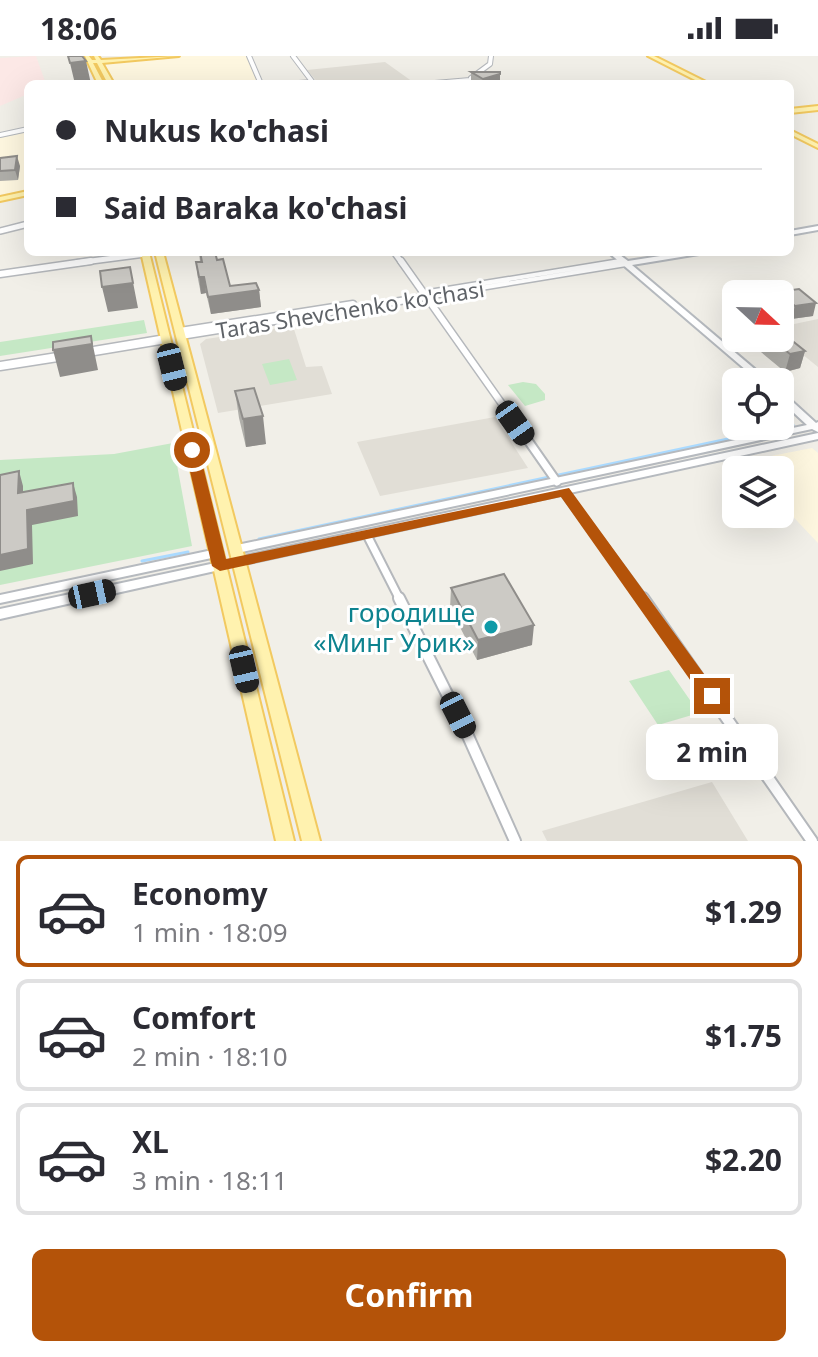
<!DOCTYPE html>
<html lang="en">
<head>
<meta charset="utf-8">
<style>
	:root { --surface:#fff; --page:#f7f7f7; --text:#2b2b33; --muted:#7c7c81; --line:#e1e1e2; --accent:#b45309 }
	body { margin:0; font-family:"Noto Sans",sans-serif; background:var(--page); color:var(--text); height:100vh; display:flex; flex-direction:column; font-size:30px; white-space:nowrap }
	* { box-sizing:border-box; margin:0 }
	p { font-size:26px; color:var(--muted) }
	.icon { flex:none; width:44px; height:44px; fill:none; stroke:currentColor; stroke-width:2; stroke-linecap:round; stroke-linejoin:round }
	.map { position:relative; height:785px; overflow:hidden }
	.side { display:flex; flex-direction:column; background:var(--surface); flex:1 }
	.side>* { flex:none }
	.guide { position:absolute; left:24px; top:24px; width:770px; height:176px; border-radius:12px; box-shadow:0 8px 32px #0002; display:grid; align-content:center; height:176px; padding:0 32px; background:var(--surface) }
	.needle { width:52px; rotate:112deg }
	.buttons { position:absolute; left:722px; top:224px; display:grid; gap:16px }
	.buttons a { display:grid; place-items:center; width:72px; height:72px; border-radius:12px; background:var(--surface); box-shadow:0 8px 32px #0002; font-size:40px }
	.end { position:absolute; width:36px; height:36px; margin:-18px; border:10px solid #b45309; background:#fff; box-shadow:0 0 0 4px #fff }
	.from { border-radius:50% }
	.bubble { position:absolute; height:56px; border-radius:12px; background:var(--surface); box-shadow:0 8px 32px #0002; font-size:26px; font-weight:700; line-height:56px; text-align:center }
	.car { position:absolute; width:24px; height:48px; margin:-24px -12px; border-radius:10px; box-shadow:0 0 6px 2px #0007; background:linear-gradient(#222 24%,#8ab4d8 0 40%,#222 0 76%,#8ab4d8 0 86%,#222 0) }
	.guide b { display:flex; align-items:center; gap:28px; height:76px; font-size:30px }
	.guide b+b { border-top:2px solid var(--line) }
	.guide i { width:20px; height:20px; background:var(--text) }
	ul { padding:14px 0 0; list-style:none }
	li { display:flex; align-items:center; gap:24px; height:112px; margin:0 16px 12px; padding:0 16px; border:4px solid var(--line); border-radius:12px }
	li div { flex:1 }
	li b { display:block; font-size:30px }
	li em { font-style:normal; font-weight:700 }
	li.selected { border-color:var(--accent) }
	li>.icon { width:72px; height:72px; stroke-width:1.5 }
	.primary-button { display:flex; gap:16px; margin-top:auto; padding:16px 32px }
	.primary-button a { flex:1; height:92px; border-radius:12px; background:var(--accent); color:#fff; font-size:32px; font-weight:700; line-height:92px; text-align:center }
	.status { display:flex; justify-content:space-between; align-items:center; height:56px; padding:0 40px; background:var(--surface); direction:ltr }
	.status svg { height:22px; fill:currentColor }
	.map>svg:first-child { display:block }
	.commercial { fill:#fef7e0 }
	.education { fill:#e1ded6 }
	.medical { fill:#fce8e6 }
	.green { fill:#c5e8c5 }
	.lines { fill:none; stroke-linecap:round; stroke-linejoin:round }
	.stream { stroke:#aadaff; stroke-width:3 }
	.pedestrian-far1-casing { stroke:#b5b8bc; stroke-width:5 }
	.pedestrian-casing { stroke:#b5b8bc; stroke-width:7 }
	.minor-far4-casing { stroke:#b5b8bc; stroke-width:6 }
	.minor-far3-casing { stroke:#b5b8bc; stroke-width:8 }
	.minor-far2-casing { stroke:#b5b8bc; stroke-width:9 }
	.minor-far1-casing { stroke:#b5b8bc; stroke-width:11 }
	.minor-casing { stroke:#b5b8bc; stroke-width:14 }
	.tertiary-casing { stroke:#b5b8bc; stroke-width:11 }
	.secondary-casing { stroke:#b6babf; stroke-width:4 }
	.primary-casing { stroke:#f2c960; stroke-width:4 }
	.pedestrian-far1 { stroke:#fff; stroke-width:3 }
	.pedestrian { stroke:#fff; stroke-width:4 }
	.minor-far4 { stroke:#fff; stroke-width:4 }
	.minor-far3 { stroke:#fff; stroke-width:5 }
	.minor-far2 { stroke:#fff; stroke-width:6 }
	.minor-far1 { stroke:#fff; stroke-width:7 }
	.minor { stroke:#fff; stroke-width:10 }
	.tertiary { stroke:#fff; stroke-width:8 }
	.secondary { fill:#fff; fill-rule:evenodd }
	.primary { fill:#fff2af; fill-rule:evenodd }
	.wall { fill:#afaea9 }
	.shaded-wall { fill:#8f8d8a }
	.building { fill:#cccac5; stroke:#8f8d8a; stroke-width:2 }
	.route { fill:#b45309 }
	.culture-dot { fill:#0f9aa8; stroke:#fff; stroke-width:3 }
	.labels { text-anchor:middle; dominant-baseline:central; stroke-width:6; stroke-linejoin:round; paint-order:stroke }
	.street-label { font-size:22px; fill:#5f6368; stroke:#fff }
	.near-culture-label { font-size:26px; fill:#0d838f; stroke:#fff; text-anchor:end }
</style>
</head>
<body>
<div class="status"><b>18:06</b><svg viewBox="0 0 49 12"><path d="M0 12V9h3v3zM5 12V6h3v6zM10 12V3h3v9zM15 12V0h3v12zM26 1h20v11H26zM47 4h2v5h-2z"/></svg></div>
<div class="map">
<svg width="818" height="785" viewBox="0 0 818 785">
	<rect width="100%" height="100%" fill="#f1efe8"/>
	<!-- commercial -->
	<path class="commercial" d="M177,0H249L261,28H111L99,6Z
		M28,76V134L0,139V82Z
		M812,392L818,397V487L780,447V414H748L741,406Z"/>
	<!-- education -->
	<path class="education" d="M385,6L413,26L319,28L307,14Z
		M818,263V311L780,280V271Z
		M293,270L306,311L322,310L332,338L218,357L200,288L206,283Z
		M495,361L528,412L380,440L357,386Z
		M712,726L748,785H547L542,775Z"/>
	<!-- medical -->
	<path class="medical" d="M36,0L46,28H28V38L0,50V2Z"/>
	<!-- green -->
	<path class="green" d="M144,264L147,277L0,300V286Z
		M289,303L297,324L270,329L262,308Z
		M523,326L536,328L545,338V344L525,350L508,329Z
		M173,387L192,490L0,529V404L114,398Z
		M669,614L699,657L658,669L629,625Z"/>
	<g class="lines">
		<!-- stream -->
		<path class="stream" d="M259,483L793,369
			M142,505L188,496"/>
		<!-- pedestrian-far1 casing -->
		<g class="pedestrian-far1-casing">
			<path id="pedestrian-far1" d="M608,207L623,205"/>
		</g>
		<!-- pedestrian casing -->
		<g class="pedestrian-casing">
			<path id="pedestrian" d="M423,237L620,205
				M426,241L626,208"/>
		</g>
		<!-- minor-far4 casing -->
		<g class="minor-far4-casing">
			<path id="minor-far4" d="M249,0L261,28
				M293,0L314,28
				M471,22L490,8L491,0
				M286,28L312,26
				M423,28L470,24
				M0,79L28,73"/>
		</g>
		<!-- minor-far3 casing -->
		<g class="minor-far3-casing">
			<path id="minor-far3" d="M0,175L28,168
				M394,196L402,207
				M76,207L145,198"/>
		</g>
		<!-- minor-far2 casing -->
		<g class="minor-far2-casing">
			<path id="minor-far2" d="M401,205L507,355
				M0,218L91,205
				M180,275L353,248
				M181,280L425,241"/>
		</g>
		<!-- minor-far1 casing -->
		<g class="minor-far1-casing">
			<path id="minor-far1" d="M506,353L557,426
				M564,436L644,544
				M367,479L400,544"/>
		</g>
		<!-- minor casing -->
		<g class="minor-casing">
			<path id="minor" d="M399,542L468,680L515,785
				M643,542L812,785"/>
		</g>
		<!-- tertiary casing -->
		<g class="tertiary-casing">
			<path id="tertiary" d="M82,297L166,283
				M0,310L64,300"/>
		</g>
		<!-- secondary casing -->
		<g class="secondary-casing">
			<path id="secondary" d="M818,170V174L790,179V175Z
				M608,196H616L628,205L686,196H703L699,198L632,209L770,326H760Z
				M780,336L783,337L816,367L818,366V376L812,373L237,497L233,496L231,493L233,490L237,489L807,369L780,344Z
				M818,377V383L240,509L236,508L234,505L236,502L240,501Z
				M217,493L221,494L223,497L221,500L0,547V539Z
				M220,506L224,507L226,510L224,513L0,563V553Z"/>
		</g>
		<!-- primary casing -->
		<g class="primary-casing">
			<path id="primary" d="M85,0H89L92,4H96L94,0H98L101,4L179,0L102,7L114,28H108L97,7H93L104,28H98Z
				M648,0H654L710,28H703Z
				M818,50V54L790,57V53Z
				M790,74L818,88V92L790,78Z
				M28,135V139L0,145V141Z
				M141,196H149L294,785H276Z
				M155,196H163L320,785H302Z"/>
		</g>
		<!-- pedestrian-far1 -->
		<use href="#pedestrian-far1" class="pedestrian-far1"/>
		<!-- pedestrian -->
		<use href="#pedestrian" class="pedestrian"/>
		<!-- minor-far4 -->
		<use href="#minor-far4" class="minor-far4"/>
		<!-- minor-far3 -->
		<use href="#minor-far3" class="minor-far3"/>
		<!-- minor-far2 -->
		<use href="#minor-far2" class="minor-far2"/>
		<!-- minor-far1 -->
		<use href="#minor-far1" class="minor-far1"/>
		<!-- minor -->
		<use href="#minor" class="minor"/>
		<!-- tertiary -->
		<use href="#tertiary" class="tertiary"/>
		<!-- secondary -->
		<use href="#secondary" class="secondary"/>
		<!-- primary -->
		<use href="#primary" class="primary"/>
	</g>
	<!-- wall -->
	<path class="wall" d="M471,16L500,28H471Z
		M0,102L20,110L18,124L0,125Z
		M199,196H215L217,204L230,230L259,234L261,251L211,258L206,237L201,238L198,223L196,206H200Z
		M778,236L813,260L791,263L780,253V238H777Z
		M744,282H780L805,295L800,312L785,316Z
		M235,335L266,388L246,391L239,362Z
		M451,532L532,589L477,604L450,552Z"/>
	<!-- shaded-wall -->
	<path class="shaded-wall" d="M86,5L91,28H75L70,7Z
		M500,18V28H482L483,23Z
		M17,100L20,110L18,124L15,114Z
		M86,196H112V197L87,200Z
		M130,211L138,252L108,256L102,231Z
		M199,221H204L206,237L201,238Z
		M259,234L261,251L211,258L208,241Z
		M816,247L813,260L791,263L795,250Z
		M91,280L98,314L60,321L53,294Z
		M805,295L800,312L785,316L790,298Z
		M263,360L266,388L246,391L243,363Z
		M19,415L23,430V452L18,437Z
		M73,427L77,441L78,460L32,469L33,508L0,515V499L27,454Z
		M534,569L532,589L477,604L478,584Z"/>
	<!-- building -->
	<path class="building" d="M68,0H82L86,5L70,7Z
		M471,16H500V18L483,23Z
		M17,100L15,114L0,115V102Z
		M200,196H215L217,204L223,203L230,230L256,227L259,234L208,241L204,221H199L196,206H202Z
		M130,211L133,227L102,231L100,215Z
		M799,233L816,247L795,250L778,236Z
		M780,275L805,295L790,298L770,282H780Z
		M91,280L92,288L53,294V286Z
		M254,332L263,360L243,363L235,335Z
		M19,415L18,437L73,427L74,445L27,454L28,493L0,499V419Z
		M504,518L534,569L478,584L451,532Z"/>
	<!-- route -->
	<path class="route" d="M187,391L199,394L226,503L569,432L720,640L718,645H705L561,441L220,515L212,510L185,394Z"/>
	<!-- markers -->
	<circle class="culture-dot" cx="491" cy="571" r="8"/>
	<g class="labels">
		<!-- street labels -->
		<g class="street-label">
			<text transform="translate(350 253) rotate(-9)">Taras Shevchenko ko'chasi</text>
		</g>
		<!-- near-culture labels -->
		<g class="near-culture-label">
			<text x="475" y="556">городище<tspan x="475" dy="30">«Минг Урик»</tspan></text>
		</g>
	</g>
</svg>
<div class="buttons">
<a><svg class="needle" viewBox="-14 -14 28 28"><path d="M0-13l5 13h-10z" fill="#e53935"/><path d="M0 13l5-13h-10z" fill="#7c7c81"/></svg></a>
<a><svg class="icon" aria-label="locate" viewBox="0 0 24 24"><circle cx="12" cy="12" r="6"/><path d="M12 2v4M12 18v4M2 12h4M18 12h4"/></svg></a>
<a><svg class="icon" aria-label="layers" viewBox="0 0 24 24"><path d="M12 4l9 5-9 5-9-5zM3 14l9 5 9-5"/></svg></a>
</div>
<i class="end from" style="left:192px;top:394px"></i>
<i class="end" style="left:712px;top:640px"></i>
<div class="bubble" style="left:646px;top:668px;width:132px">2 min</div>
<i class="car" style="left:172px;top:311px;rotate:166deg"></i>
<i class="car" style="left:515px;top:367px;rotate:145deg"></i>
<i class="car" style="left:92px;top:538px;rotate:78deg"></i>
<i class="car" style="left:244px;top:613px;rotate:167deg"></i>
<i class="car" style="left:458px;top:659px;rotate:153deg"></i>
<div class="guide">
<b><i class="from"></i>Nukus ko'chasi</b>
<b><i></i>Said Baraka ko'chasi</b>
</div>
</div>
<section class="side">
<ul>
<li class="selected"><svg class="icon" aria-label="car" viewBox="0 0 24 24"><path d="M5 17H2v-5l4-1 3-4h7l3 4 3 1v5h-3M9 17h6M6 11h13"/><circle cx="7" cy="17" r="2"/><circle cx="17" cy="17" r="2"/></svg><div><b>Economy</b><p>1 min · 18:09</p></div><em>$1.29</em></li>
<li><svg class="icon" aria-label="car" viewBox="0 0 24 24"><path d="M5 17H2v-5l4-1 3-4h7l3 4 3 1v5h-3M9 17h6M6 11h13"/><circle cx="7" cy="17" r="2"/><circle cx="17" cy="17" r="2"/></svg><div><b>Comfort</b><p>2 min · 18:10</p></div><em>$1.75</em></li>
<li><svg class="icon" aria-label="car" viewBox="0 0 24 24"><path d="M5 17H2v-5l4-1 3-4h7l3 4 3 1v5h-3M9 17h6M6 11h13"/><circle cx="7" cy="17" r="2"/><circle cx="17" cy="17" r="2"/></svg><div><b>XL</b><p>3 min · 18:11</p></div><em>$2.20</em></li>
</ul>
<div class="primary-button"><a>Confirm</a></div>
</section>
</body>
</html>
